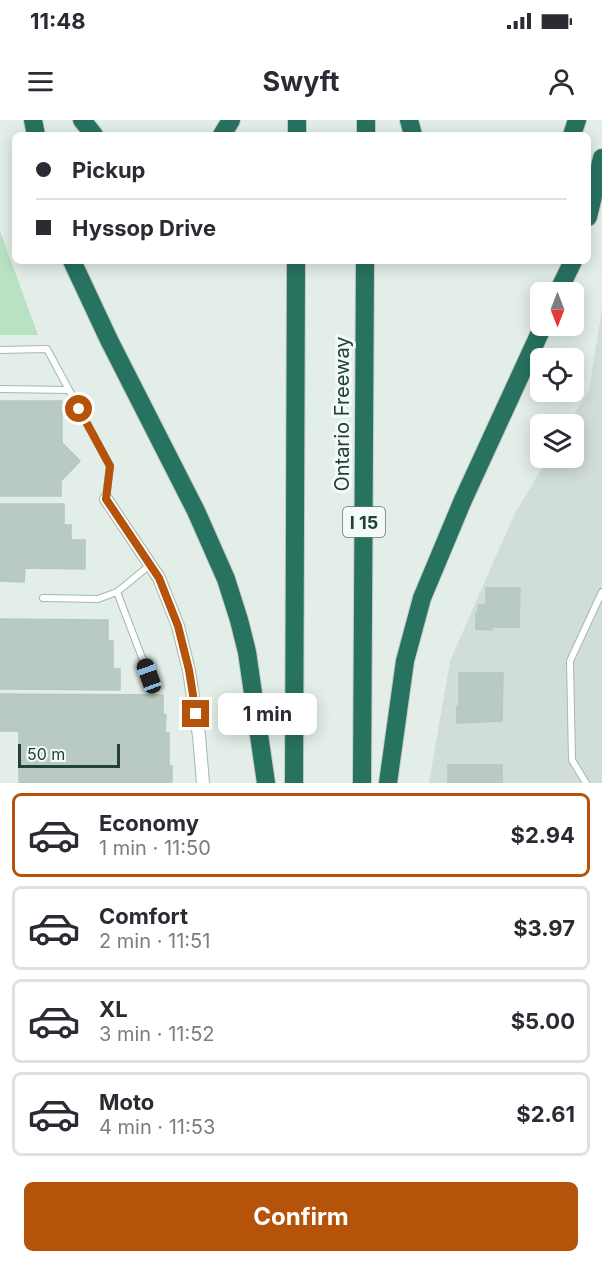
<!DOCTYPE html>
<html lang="en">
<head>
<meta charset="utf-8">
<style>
	:root { --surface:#fff; --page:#f2f2f3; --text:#2b2b33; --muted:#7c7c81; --line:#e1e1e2; --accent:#b45309 }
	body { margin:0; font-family:Inter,sans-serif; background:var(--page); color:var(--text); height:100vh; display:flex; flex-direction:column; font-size:22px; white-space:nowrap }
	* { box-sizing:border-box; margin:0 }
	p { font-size:20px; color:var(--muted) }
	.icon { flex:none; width:33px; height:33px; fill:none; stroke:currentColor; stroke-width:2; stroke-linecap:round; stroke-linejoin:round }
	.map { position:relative; height:663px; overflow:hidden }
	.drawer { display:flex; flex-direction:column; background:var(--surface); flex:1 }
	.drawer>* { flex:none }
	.banner { position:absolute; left:12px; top:12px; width:579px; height:132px; border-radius:9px; box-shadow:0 3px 15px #0003; display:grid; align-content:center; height:132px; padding:0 24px; background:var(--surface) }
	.needle { width:39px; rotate:180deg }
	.controls { position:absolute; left:530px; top:162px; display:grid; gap:12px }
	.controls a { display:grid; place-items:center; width:54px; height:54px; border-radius:9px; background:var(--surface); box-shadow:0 3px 15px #0003; font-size:30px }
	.scale { position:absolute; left:18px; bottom:15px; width:102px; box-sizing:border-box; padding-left:6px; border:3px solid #204238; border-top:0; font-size:16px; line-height:21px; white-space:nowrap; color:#204238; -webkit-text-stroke:4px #f4faf7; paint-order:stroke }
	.end { position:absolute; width:27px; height:27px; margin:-14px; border:8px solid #b45309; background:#fff; box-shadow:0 0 0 3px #fff }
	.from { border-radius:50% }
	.bubble { position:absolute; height:42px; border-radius:9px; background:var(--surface); box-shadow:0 3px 15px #0003; font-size:20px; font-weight:700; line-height:42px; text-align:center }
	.car { position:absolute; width:18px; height:36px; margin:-18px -9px; border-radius:8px; box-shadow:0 0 4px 2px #0007; background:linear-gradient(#222 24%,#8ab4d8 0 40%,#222 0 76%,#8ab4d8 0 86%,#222 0) }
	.banner b { display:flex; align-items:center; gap:21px; height:57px; font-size:22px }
	.banner b+b { border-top:2px solid var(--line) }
	.banner i { width:15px; height:15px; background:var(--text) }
	ul { padding:10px 0 0; list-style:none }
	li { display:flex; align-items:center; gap:18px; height:84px; margin:0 12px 9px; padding:0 12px; border:3px solid var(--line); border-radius:9px }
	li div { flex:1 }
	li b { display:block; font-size:22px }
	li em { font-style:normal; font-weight:700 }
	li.selected { border-color:var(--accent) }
	li>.icon { width:54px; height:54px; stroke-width:1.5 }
	.cta { display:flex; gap:12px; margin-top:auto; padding:12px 24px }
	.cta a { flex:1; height:69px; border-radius:9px; background:var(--accent); color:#fff; font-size:24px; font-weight:700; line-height:69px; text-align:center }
	.status { display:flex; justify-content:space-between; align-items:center; height:42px; padding:0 30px; background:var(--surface); direction:ltr }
	.status svg { height:16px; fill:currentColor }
	header { display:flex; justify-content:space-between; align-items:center; height:78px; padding:0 24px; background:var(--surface); font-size:27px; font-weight:700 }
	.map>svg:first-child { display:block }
	.built { fill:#d1ded8 }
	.green { fill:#b9e2c3 }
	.building { fill:#b8cac2; stroke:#b4c9c0; stroke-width:1.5 }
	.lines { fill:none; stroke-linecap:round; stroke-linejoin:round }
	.service-casing { stroke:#a5b7b0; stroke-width:8 }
	.minor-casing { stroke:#a5b7b0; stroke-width:14 }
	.motorway-casing { stroke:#c1cac7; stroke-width:20 }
	.service { stroke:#fff; stroke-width:6 }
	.minor { stroke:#fff; stroke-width:12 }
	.motorway { stroke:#287260; stroke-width:18 }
	.route { stroke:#b45309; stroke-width:8 }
	.labels { text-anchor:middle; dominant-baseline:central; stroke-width:6; stroke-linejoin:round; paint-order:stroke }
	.shield { fill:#f4faf7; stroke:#607971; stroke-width:1.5 }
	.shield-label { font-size:18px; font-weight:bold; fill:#204238 }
	.street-label { font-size:20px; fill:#204238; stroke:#f4faf7 }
</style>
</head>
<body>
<div class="status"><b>11:48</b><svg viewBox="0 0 49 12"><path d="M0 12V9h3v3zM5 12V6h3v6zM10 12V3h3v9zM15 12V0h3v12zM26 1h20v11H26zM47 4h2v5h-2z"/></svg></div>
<header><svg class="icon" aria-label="menu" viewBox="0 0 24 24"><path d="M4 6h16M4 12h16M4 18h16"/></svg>Swyft<svg class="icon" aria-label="person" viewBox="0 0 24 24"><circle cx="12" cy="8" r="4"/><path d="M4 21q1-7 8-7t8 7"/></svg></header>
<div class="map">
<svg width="602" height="663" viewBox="0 0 602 663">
	<rect width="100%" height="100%" fill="#e3eee9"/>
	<!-- built -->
	<path class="built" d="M602,188V663H429L450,541L514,395L548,338H573V304H568L589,270Z"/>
	<!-- green -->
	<path class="green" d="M0,111L38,215H0Z"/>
	<!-- building -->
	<path class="building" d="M0,281H62V323L80,341L61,361V376H0Z
		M0,384H64V405H71V420H85V449L25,448L24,462L0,461Z
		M486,468H520L519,507H492V510L476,509V493H478V485H486Z
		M0,499L108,500V521H113V549H120V570L0,569Z
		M459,553H503L502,601L457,603V586H459Z
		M0,574L163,575V594L166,595L165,613H169V646H172V663H19V611H0Z
		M448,645H502V663H448Z"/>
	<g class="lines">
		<!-- service casing -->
		<g class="service-casing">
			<path id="service" d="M0,230L47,229L110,346L106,379
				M0,269L69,270
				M43,478L98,479L117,472
				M149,556L117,472L150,445
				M586,663L572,640L570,541L602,472"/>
		</g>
		<!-- minor casing -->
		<g class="minor-casing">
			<path id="minor" d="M106,379L159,458L178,506L189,551L199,616L203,663"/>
		</g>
		<!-- motorway casing -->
		<g class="motorway-casing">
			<path id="motorway" d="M33,0L36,15
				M82,0L94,15
				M409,0L413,15
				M222,15L231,0
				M297,15V0
				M366,15V0
				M572,15L577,0
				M588,97L602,38
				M72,141L109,220L196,391L226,459L239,500L247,532L266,663
				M558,172L573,141
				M294,663L296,141
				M362,663L365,141
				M388,663L405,541L422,478L463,380L543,206"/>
		</g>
		<!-- service -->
		<use href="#service" class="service"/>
		<!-- minor -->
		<use href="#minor" class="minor"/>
		<!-- motorway -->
		<use href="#motorway" class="motorway"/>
	</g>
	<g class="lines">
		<!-- route -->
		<path class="route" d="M79,289L110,346L106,379L159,458L178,506L189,550L196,594"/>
	</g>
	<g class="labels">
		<!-- shield labels -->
		<rect class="shield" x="343" y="387" width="42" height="30" rx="4.5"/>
		<g class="shield-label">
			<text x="364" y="402">I 15</text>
		</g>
		<!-- street labels -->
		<g class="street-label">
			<text transform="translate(342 294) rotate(-90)">Ontario Freeway</text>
		</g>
	</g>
</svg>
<div class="controls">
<a><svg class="needle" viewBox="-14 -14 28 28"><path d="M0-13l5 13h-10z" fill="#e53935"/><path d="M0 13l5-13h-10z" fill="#7c7c81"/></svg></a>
<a><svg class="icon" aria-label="locate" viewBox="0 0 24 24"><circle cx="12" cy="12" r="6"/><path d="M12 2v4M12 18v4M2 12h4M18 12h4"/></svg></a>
<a><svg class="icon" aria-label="layers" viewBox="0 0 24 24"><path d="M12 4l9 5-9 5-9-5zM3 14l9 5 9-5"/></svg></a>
</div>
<div class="scale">50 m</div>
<i class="end from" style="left:79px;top:289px"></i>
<i class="end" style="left:196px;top:594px"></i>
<div class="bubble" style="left:218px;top:573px;width:99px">1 min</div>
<i class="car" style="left:149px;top:556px;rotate:340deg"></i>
<div class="banner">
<b><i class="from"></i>Pickup</b>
<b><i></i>Hyssop Drive</b>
</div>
</div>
<section class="drawer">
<ul>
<li class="selected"><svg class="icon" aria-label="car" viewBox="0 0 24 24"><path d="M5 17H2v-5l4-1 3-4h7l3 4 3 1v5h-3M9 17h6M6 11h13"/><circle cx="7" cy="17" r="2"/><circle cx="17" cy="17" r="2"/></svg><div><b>Economy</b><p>1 min · 11:50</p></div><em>$2.94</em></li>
<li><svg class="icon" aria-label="car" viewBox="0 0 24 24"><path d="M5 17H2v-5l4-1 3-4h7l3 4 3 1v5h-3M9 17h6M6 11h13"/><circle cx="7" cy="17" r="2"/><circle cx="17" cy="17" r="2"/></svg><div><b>Comfort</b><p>2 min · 11:51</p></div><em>$3.97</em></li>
<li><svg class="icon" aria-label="car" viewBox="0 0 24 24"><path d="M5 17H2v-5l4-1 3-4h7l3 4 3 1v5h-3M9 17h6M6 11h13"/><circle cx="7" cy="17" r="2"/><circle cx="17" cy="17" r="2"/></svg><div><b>XL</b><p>3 min · 11:52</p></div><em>$5.00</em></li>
<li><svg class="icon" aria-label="car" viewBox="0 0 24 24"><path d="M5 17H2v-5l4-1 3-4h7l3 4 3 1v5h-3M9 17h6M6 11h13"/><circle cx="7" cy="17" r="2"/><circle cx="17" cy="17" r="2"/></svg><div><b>Moto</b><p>4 min · 11:53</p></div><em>$2.61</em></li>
</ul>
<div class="cta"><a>Confirm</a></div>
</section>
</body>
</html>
